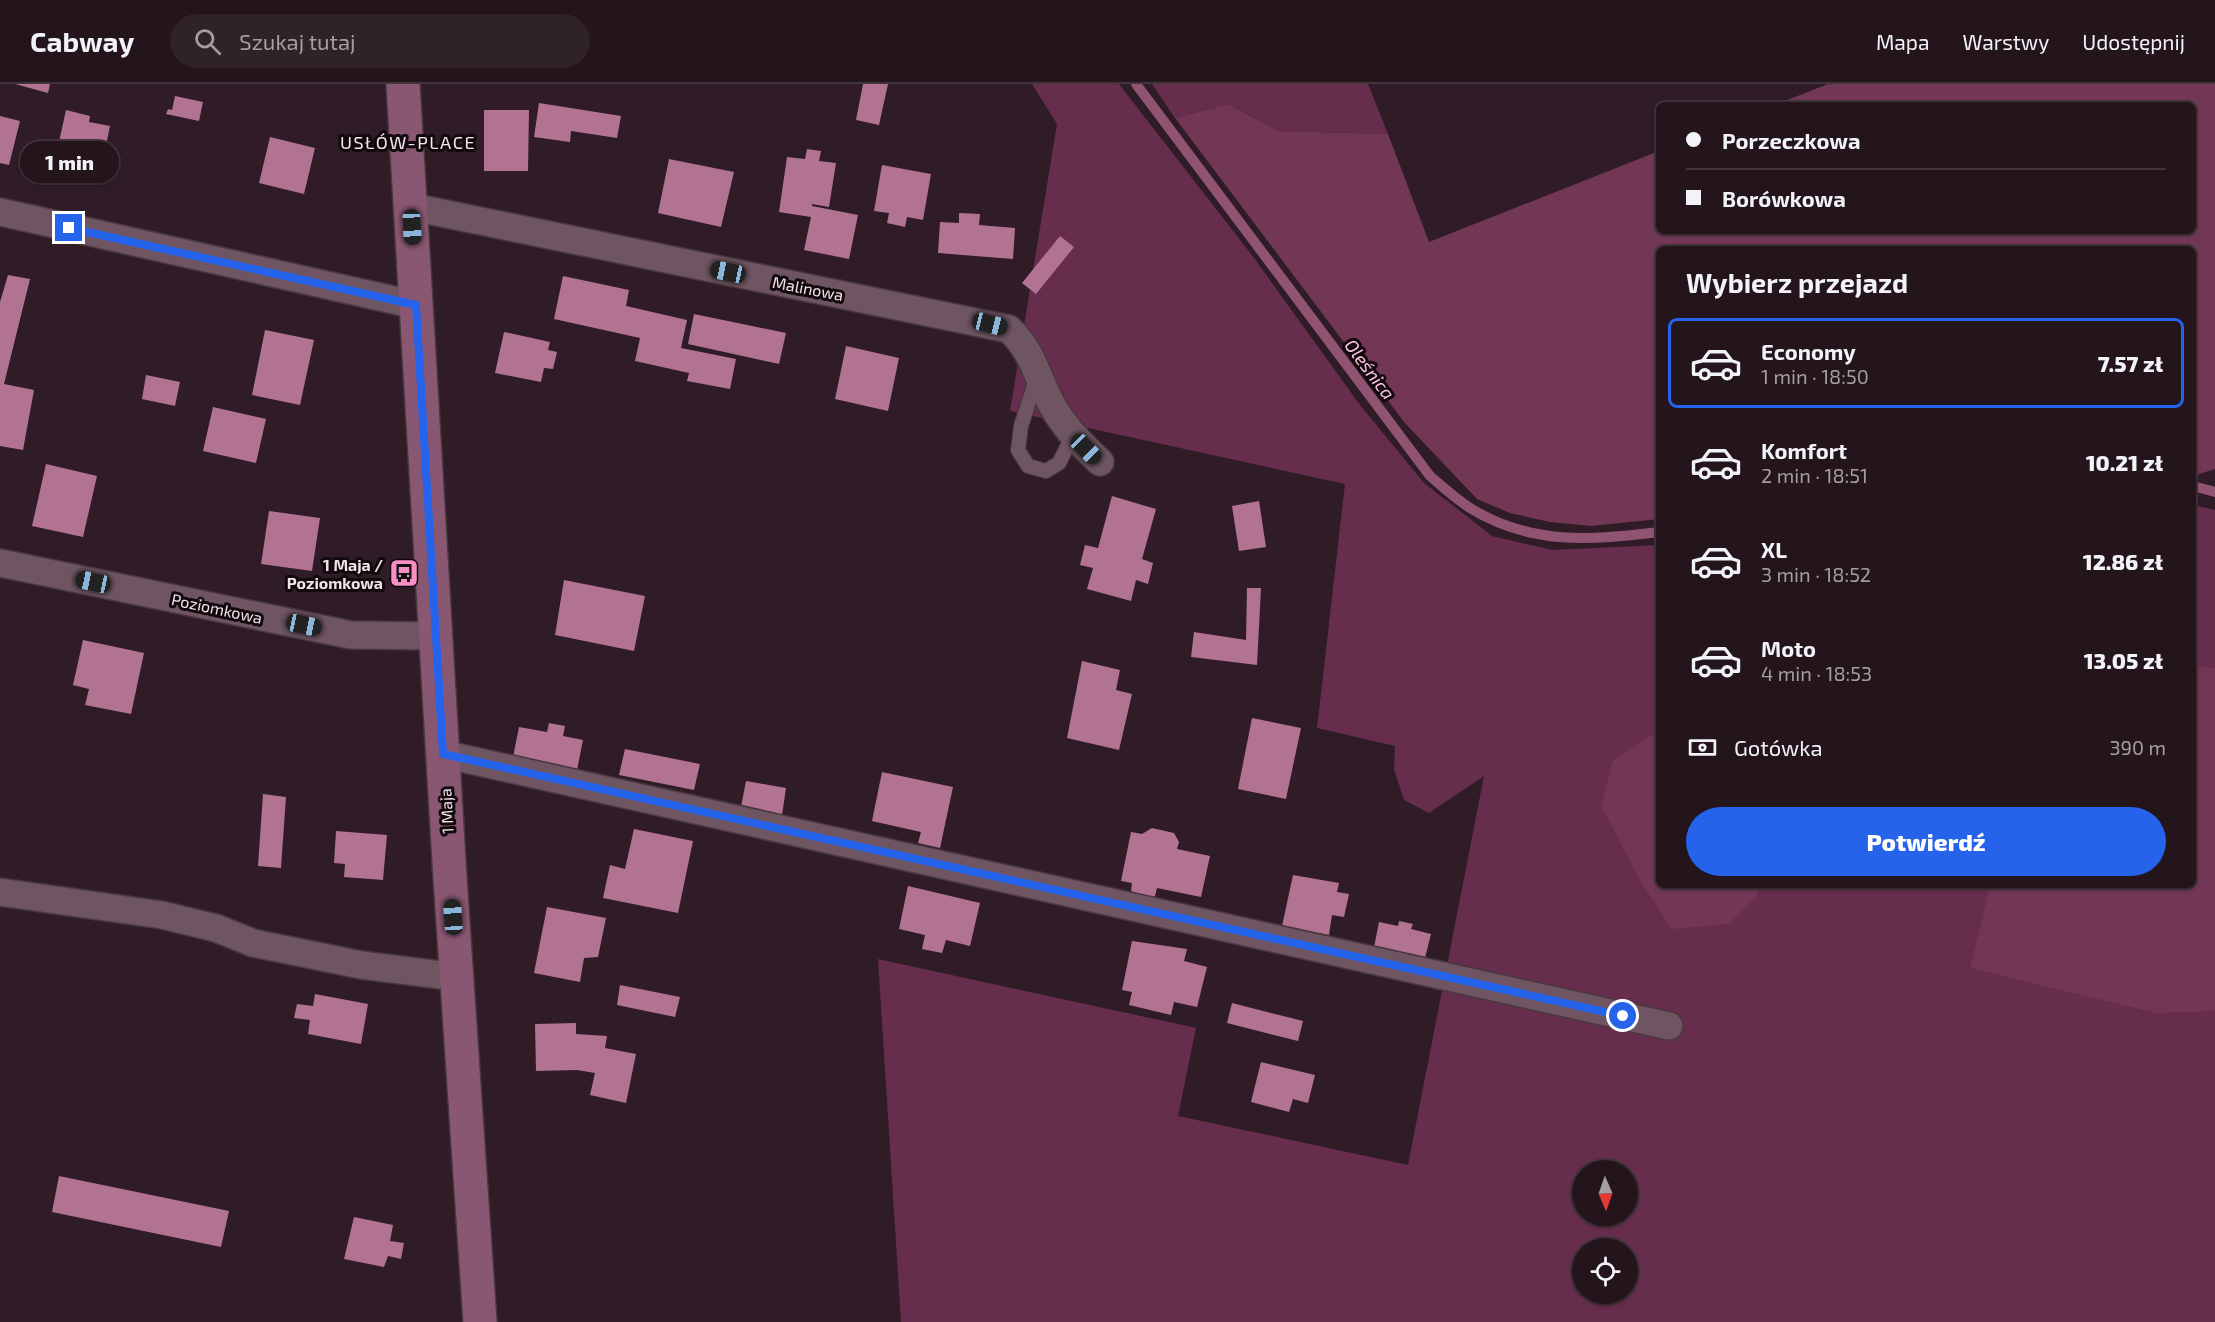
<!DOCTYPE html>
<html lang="pl">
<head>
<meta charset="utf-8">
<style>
	:root { --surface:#24151c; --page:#302229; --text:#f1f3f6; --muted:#a39fa3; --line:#41343b; --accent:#2563eb }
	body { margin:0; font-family:"Exo 2",sans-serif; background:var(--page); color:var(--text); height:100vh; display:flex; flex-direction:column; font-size:22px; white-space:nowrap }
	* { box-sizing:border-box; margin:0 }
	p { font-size:20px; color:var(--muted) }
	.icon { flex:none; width:33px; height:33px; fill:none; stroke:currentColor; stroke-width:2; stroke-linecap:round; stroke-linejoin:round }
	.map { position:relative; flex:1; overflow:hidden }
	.drawer { position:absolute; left:1656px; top:162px; width:540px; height:642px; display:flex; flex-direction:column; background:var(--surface); border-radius:9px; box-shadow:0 2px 4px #0004,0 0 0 2px var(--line) }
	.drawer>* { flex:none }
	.guide { position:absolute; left:1656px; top:18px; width:540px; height:132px; border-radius:9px; box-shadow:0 2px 4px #0004,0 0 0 2px var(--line); display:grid; align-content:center; height:132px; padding:0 30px; background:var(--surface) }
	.needle { width:39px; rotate:178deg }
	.fabs { position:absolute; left:1572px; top:1076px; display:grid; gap:12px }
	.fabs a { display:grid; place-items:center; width:66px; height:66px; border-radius:50%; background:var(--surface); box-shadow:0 2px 4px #0004,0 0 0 2px var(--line); font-size:30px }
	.end { position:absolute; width:27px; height:27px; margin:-14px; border:8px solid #2563eb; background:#fff; box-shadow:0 0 0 3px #fff }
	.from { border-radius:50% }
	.bubble { position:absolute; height:42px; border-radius:21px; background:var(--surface); box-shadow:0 2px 4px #0004,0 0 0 2px var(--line); font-size:20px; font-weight:800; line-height:42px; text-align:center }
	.car { position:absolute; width:18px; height:36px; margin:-18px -9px; border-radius:8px; box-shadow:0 0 4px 2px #0007; background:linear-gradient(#222 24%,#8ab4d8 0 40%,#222 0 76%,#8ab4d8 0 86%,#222 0) }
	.guide b { display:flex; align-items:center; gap:21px; height:57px; font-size:22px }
	.guide b+b { border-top:2px solid var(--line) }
	.guide i { width:15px; height:15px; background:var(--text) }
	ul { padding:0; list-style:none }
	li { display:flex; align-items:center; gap:18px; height:90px; margin:0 12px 9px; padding:0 18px; border:3px solid transparent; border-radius:9px }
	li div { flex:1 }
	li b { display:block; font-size:22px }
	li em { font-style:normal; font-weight:800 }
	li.on { border-color:var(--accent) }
	li>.icon { width:54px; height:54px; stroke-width:1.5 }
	h2 { padding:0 30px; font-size:27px; line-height:72px }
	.pay { display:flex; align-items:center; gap:15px; height:66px; padding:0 30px; font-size:22px }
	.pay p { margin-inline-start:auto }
	.action { display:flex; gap:12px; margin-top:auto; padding:12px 30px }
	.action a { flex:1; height:69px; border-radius:36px; background:var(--accent); color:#fff; font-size:24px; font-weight:800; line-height:69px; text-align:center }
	header { display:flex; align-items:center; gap:36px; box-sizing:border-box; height:84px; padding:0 30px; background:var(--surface); border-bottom:2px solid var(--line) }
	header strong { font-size:28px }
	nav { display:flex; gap:33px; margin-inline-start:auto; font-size:21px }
	.search { width:420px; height:54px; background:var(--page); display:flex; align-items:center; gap:15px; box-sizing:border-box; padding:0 21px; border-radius:33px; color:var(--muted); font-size:22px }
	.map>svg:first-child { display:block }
	.green { fill:#662e4c; fill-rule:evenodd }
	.forest { fill:#713755 }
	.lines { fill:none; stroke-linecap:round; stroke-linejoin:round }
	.stream { stroke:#905472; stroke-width:10 }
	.building { fill:#b27392 }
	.lane-casing { stroke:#48373f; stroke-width:16 }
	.street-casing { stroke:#48373f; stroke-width:30 }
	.secondary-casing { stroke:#48373f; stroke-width:36 }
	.lane { stroke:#6e5561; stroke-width:14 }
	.street { stroke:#6e5561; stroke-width:27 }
	.secondary { stroke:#8a5772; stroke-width:33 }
	.route { stroke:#2563eb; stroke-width:8 }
	.labels { text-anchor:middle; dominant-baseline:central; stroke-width:6; stroke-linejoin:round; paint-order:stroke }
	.street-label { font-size:16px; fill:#f3e4ea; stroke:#12090e }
	.poi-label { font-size:16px; font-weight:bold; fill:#f3e4ea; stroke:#12090e; text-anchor:end }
	.neighbourhood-label { font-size:18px; letter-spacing:1.5px; fill:#f3e4ea; stroke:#12090e }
	.water-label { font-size:18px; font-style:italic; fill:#fdc5df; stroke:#12090e }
</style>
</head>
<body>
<header>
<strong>Cabway</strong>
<div class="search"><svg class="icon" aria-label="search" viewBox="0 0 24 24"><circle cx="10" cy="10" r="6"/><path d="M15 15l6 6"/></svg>Szukaj tutaj</div>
<nav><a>Mapa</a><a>Warstwy</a><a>Udostępnij</a></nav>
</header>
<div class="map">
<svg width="2215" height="1238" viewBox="0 0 2215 1238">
	<rect width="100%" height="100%" fill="#301c26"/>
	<!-- green -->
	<path class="green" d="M1032,0H1119L1251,170L1360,321L1424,399L1492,452L1552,466L1659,461V801H2193V421L2215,426V1238H901L878,875L1196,944L1178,1032L1408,1081L1484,692L1429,729L1404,716L1394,685L1395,662L1317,644L1345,400L1010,327L1057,40ZM1582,1086H1628V1131H1582ZM1582,1164H1628V1209H1582Z
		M1152,0H1368L1388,50L1279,47L1228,20L1175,34Z"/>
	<!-- forest -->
	<path class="forest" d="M1828,0H2215V385L2193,392V165H1659V435L1591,442L1550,438L1510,429L1477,415L1404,338L1175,34L1228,20L1279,47L1388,50L1429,158L1659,67V147H2193V21H1775Z
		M2193,581L2215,585V927L2156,929L1970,884L1989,807L1965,801H2193Z
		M1649,652L1659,653V801H1759L1757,812L1729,840L1672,845L1639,795L1601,721L1613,676Z"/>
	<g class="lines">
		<!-- stream -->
		<path class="stream" d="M1136,0L1430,392C1443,403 1456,415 1470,424C1532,462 1591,456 1659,448
			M2193,402L2215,408"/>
	</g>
	<!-- building -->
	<path class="building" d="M15,0H50L48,9Z
		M863,0H888L879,41L856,36Z
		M175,12L203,18L199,37L166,30L168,25L172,26Z
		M539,19L621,32L617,54L571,47L570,58L534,53Z
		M66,26L90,32L89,38L110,42L102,81L94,79L91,87L55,76Z
		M484,26H529L528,87H484Z
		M0,32L20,37L9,81L0,79Z
		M270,53L315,64L304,110L259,99Z
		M807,65L821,67L819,77L836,79L829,123L812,120V122L858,131L849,175L804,166L811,133L779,128L787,73L805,75Z
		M669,75L734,88L721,143L658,129Z
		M882,81L931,90L923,136L907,133L905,143L887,139L889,129L874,127Z
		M959,129L980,130L979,141L1015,144L1013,175L938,169L940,138L959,139Z
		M1060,152L1074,163L1036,210L1022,199Z
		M8,191L30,195L4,300L34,306L23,366L0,362V218Z
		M563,192L629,206L626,222L687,236L681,264L736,275L730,305L687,297L689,289L635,277L640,254L554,235Z
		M694,230L786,249L779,280L688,260Z
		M265,246L314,256L300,321L252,311Z
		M504,248L550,258L548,266L557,268L553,285L544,284L541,298L495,289Z
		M846,262L899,274L888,327L835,315Z
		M146,291L180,298L175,322L142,315Z
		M213,323L266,335L256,379L203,367Z
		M46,380L97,392L83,453L32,442Z
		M1112,412L1156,425L1142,475L1153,479L1148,500L1136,496L1131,517L1087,505L1093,484L1080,481L1085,461L1098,464Z
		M1259,417L1266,463L1239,467L1232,422Z
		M269,427L320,434L312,487L261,480Z
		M564,496L645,512L634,567L555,551Z
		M1247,504H1261L1257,581L1191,573L1194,548L1246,556Z
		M83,556L144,569L131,630L85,621L89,605L73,601Z
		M1082,577L1120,586L1116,606L1132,610L1119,666L1067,654Z
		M1252,634L1301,644L1286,715L1238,705Z
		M549,639L565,642L563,652L583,656L577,686L513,673L519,643L547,648Z
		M625,665L700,680L694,706L619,691Z
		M882,688L953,703L940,764L918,759L921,748L872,737Z
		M746,697L786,704L782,731L741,723Z
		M263,710L286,713L281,784L258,782Z
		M1152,744L1174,749L1179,758L1177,765L1210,772L1201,813L1157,804L1155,812L1149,816L1136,813L1131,806L1132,799L1121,797L1131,748L1142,750Z
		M634,745L693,757L678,829L603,814L610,781L625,785Z
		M336,747L387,751L383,796L344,793L345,780L334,779Z
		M1293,791L1339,799L1337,808L1349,810L1344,833L1332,831L1329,851L1282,842Z
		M908,802L980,819L970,862L946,856L942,869L922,865L925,851L899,845Z
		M547,823L606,834L598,873L584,874L580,898L534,889Z
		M1399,837L1413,840L1411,845L1431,850L1425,874L1374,863L1379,838L1398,842Z
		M1132,857L1187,865L1184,877L1207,883L1197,923L1174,918L1171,931L1129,921L1132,908L1122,906Z
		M620,901L680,913L675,933L617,921Z
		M315,910L368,920L361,960L308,950L310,936L294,934L297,920L313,922Z
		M1232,919L1303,937L1298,957L1227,939Z
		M576,939V950L607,952L605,964L636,970L626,1019L590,1011L595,989L577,986L536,987L535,940Z
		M1261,978L1315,991L1308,1019L1293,1015L1289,1028L1251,1018Z
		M59,1092L229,1127L221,1163L52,1128Z
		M354,1133L393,1141L390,1157L404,1159L401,1175L388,1172L384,1183L344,1175Z"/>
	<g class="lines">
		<!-- lane casing -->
		<g class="lane-casing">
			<path id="lane" d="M1037,293L1021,342L1018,366L1028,382L1046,387L1059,379L1073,351"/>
		</g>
		<!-- street casing -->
		<g class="street-casing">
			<path id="street" d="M412,123L1009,245C1033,267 1037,294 1052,321C1064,343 1082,361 1100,378
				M0,128L416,221
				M0,479L351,551L436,552
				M443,670L1669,942
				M0,808L162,831L216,844L253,859L361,881L457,893"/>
		</g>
		<!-- secondary casing -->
		<g class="secondary-casing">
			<path id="secondary" d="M403,0L450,794L480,1238"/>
		</g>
		<!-- lane -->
		<use href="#lane" class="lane"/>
		<!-- street -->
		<use href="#street" class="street"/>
		<!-- secondary -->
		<use href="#secondary" class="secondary"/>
	</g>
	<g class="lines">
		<!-- route -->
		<path class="route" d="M69,144L416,221L443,670L1623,932"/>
	</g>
	<!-- icons -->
	<defs>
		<g id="bus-square" transform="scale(1.5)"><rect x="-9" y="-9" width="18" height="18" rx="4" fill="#fa8fc6" stroke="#12090e"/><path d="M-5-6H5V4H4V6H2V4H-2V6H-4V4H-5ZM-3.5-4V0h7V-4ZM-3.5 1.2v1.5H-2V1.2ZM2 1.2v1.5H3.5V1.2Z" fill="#111"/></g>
	</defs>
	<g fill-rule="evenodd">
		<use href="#bus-square" x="404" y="489"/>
	</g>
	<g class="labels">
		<!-- street labels -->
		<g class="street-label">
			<text transform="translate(808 204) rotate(11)">Malinowa</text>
			<text transform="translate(217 524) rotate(12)">Poziomkowa</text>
			<text transform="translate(446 727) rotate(-93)">1 Maja</text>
		</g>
		<!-- poi labels -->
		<g class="poi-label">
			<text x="383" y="480">1 Maja /<tspan x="383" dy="18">Poziomkowa</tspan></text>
		</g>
		<!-- neighbourhood labels -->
		<g class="neighbourhood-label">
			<text x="408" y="58">USŁÓW-PLACE</text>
		</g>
		<!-- water labels -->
		<g class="water-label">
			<text transform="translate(1370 285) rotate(53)">Oleśnica</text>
		</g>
	</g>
</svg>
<div class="fabs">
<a><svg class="needle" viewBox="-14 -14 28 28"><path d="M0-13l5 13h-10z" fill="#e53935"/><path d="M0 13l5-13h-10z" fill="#a39fa3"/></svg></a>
<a><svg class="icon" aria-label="locate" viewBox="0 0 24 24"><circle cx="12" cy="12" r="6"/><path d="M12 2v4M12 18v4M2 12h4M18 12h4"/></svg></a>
</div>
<i class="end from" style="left:1623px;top:932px"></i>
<i class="end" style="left:69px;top:144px"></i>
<div class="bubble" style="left:20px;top:57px;width:99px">1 min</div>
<i class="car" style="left:412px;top:143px;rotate:177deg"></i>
<i class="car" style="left:728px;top:188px;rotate:282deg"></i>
<i class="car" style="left:990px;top:240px;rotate:104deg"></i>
<i class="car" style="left:1086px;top:365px;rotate:135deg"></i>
<i class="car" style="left:93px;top:498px;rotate:282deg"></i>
<i class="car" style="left:304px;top:541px;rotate:102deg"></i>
<i class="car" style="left:453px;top:833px;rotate:356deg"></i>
<div class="guide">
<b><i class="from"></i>Porzeczkowa</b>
<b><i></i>Borówkowa</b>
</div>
<section class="drawer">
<h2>Wybierz przejazd</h2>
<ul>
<li class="on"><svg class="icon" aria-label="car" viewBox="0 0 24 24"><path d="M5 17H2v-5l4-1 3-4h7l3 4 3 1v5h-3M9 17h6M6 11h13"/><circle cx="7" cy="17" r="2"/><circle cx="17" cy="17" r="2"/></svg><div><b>Economy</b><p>1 min · 18:50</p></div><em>7.57 zł</em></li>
<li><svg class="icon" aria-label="car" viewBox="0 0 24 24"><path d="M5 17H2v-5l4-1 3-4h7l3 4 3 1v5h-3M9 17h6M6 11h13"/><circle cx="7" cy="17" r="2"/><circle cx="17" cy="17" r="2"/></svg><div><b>Komfort</b><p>2 min · 18:51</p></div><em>10.21 zł</em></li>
<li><svg class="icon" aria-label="car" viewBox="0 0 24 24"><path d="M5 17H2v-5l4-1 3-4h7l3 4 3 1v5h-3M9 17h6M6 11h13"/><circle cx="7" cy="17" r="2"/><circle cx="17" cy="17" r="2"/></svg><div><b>XL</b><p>3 min · 18:52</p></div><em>12.86 zł</em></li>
<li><svg class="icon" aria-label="car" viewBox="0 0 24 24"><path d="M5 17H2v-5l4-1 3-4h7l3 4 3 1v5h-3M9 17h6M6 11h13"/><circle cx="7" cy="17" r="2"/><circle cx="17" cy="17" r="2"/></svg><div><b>Moto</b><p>4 min · 18:53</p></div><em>13.05 zł</em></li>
</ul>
<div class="pay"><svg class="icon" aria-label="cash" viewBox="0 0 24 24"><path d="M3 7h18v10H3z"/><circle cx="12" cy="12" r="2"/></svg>Gotówka<p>390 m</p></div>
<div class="action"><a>Potwierdź</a></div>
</section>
</div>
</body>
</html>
